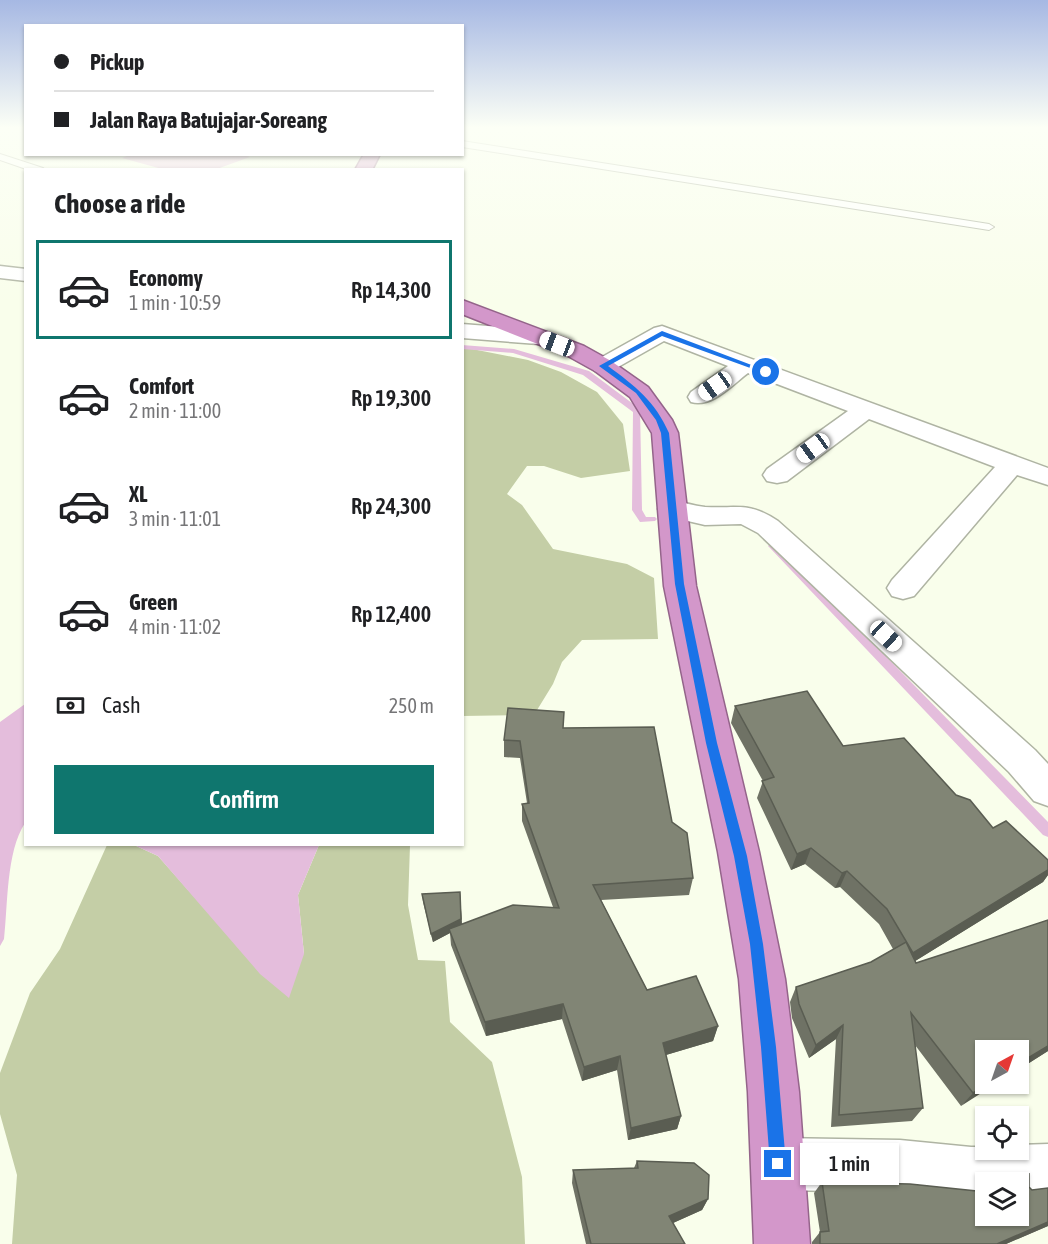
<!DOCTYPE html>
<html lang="en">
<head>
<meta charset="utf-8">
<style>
	:root { --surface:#fff; --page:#f2f2f2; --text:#202124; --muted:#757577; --line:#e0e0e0; --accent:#0f766e }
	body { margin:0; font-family:"Asap Condensed",sans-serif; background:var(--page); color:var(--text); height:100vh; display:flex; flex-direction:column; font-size:22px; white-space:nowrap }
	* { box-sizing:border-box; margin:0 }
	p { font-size:20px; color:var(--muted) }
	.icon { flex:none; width:33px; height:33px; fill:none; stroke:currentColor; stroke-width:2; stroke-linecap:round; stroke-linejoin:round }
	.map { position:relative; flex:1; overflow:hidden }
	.sheet { position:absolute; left:24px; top:168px; width:440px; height:678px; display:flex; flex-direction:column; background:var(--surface); border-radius:0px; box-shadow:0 2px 4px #0004 }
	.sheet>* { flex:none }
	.hud { position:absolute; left:24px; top:24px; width:440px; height:132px; border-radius:0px; box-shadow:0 2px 4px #0004; display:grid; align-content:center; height:132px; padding:0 30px; background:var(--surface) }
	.needle { width:39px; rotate:40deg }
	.buttons { position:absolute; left:975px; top:1040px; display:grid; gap:12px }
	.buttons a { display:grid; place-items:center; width:54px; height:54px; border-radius:0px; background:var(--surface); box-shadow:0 2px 4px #0004; font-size:30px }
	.end { position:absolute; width:27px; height:27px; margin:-14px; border:8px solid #1a73e8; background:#fff; box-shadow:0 0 0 3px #fff }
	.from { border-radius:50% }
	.bubble { position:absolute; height:42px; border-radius:0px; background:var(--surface); box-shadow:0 2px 4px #0004; font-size:20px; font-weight:600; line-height:42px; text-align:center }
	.car { position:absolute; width:18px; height:36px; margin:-18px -9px; border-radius:8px; box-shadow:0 0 4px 2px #0007; background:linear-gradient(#fff 24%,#345 0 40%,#fff 0 76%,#345 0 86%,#fff 0) }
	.hud b { display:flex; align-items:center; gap:21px; height:57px; font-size:22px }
	.hud b+b { border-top:2px solid var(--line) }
	.hud i { width:15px; height:15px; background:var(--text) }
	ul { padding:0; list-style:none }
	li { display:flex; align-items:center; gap:18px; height:99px; margin:0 12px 9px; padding:0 18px; border:3px solid transparent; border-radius:0px }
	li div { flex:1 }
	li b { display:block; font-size:22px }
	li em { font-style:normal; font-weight:600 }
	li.selected { border-color:var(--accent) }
	li>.icon { width:54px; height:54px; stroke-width:1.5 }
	h2 { padding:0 30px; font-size:27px; line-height:72px }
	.pay { display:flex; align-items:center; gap:15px; height:66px; padding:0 30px; font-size:22px }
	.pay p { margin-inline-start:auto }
	.cta { display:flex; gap:12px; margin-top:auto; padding:12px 30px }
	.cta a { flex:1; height:69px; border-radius:0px; background:var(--accent); color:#fff; font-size:24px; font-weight:600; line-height:69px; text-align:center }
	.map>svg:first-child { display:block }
	.green { fill:#c4cea6 }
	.water { fill:#e4bddc }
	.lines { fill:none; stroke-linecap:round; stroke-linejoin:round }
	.stream { fill:#e4bddc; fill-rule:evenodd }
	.service-casing { stroke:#afb4a3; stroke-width:2 }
	.minor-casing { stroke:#afb4a3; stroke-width:3 }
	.trunk-casing { stroke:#94648a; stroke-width:3 }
	.service { fill:#fff; fill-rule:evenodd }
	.minor { fill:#fff; fill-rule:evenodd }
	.trunk { fill:#d397ca; fill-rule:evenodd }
	.wall { fill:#6f7265 }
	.shaded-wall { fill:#5a5d52 }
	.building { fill:#818575; stroke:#5a5d52; stroke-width:1.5 }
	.route { fill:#1a73e8 }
</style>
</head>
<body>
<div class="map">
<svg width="1048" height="1244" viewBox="0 0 1048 1244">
	<rect width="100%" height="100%" fill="#f9feeb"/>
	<!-- green -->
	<path class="green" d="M462,347L528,360L561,372L597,392L623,424L630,471L581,478L544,466H527L507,494L522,505L553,549L627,564L654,578L658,639L582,640L562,662L553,684L534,715L462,716Z
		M107,845H134L158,856L188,890L304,954L298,895L319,845H410L408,905L418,960L445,961L450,1022L492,1062L522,1177L525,1244H12L17,1175L0,1114V1073L30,993L60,949Z"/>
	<!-- water -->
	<path class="water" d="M132,154H242L250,157L214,170L162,169L122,158Z
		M25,704V823C6,852 8,905 4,939L0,946V722Z
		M134,845H319L298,895L304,954L289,998L260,974L158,856Z"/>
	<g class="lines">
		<!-- stream -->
		<path class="stream" d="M462,345L514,349L589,371L640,409L642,510L646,517H655L657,519L655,521L640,522L632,510L633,412L583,375L513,353L462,349Z
			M773,543L776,544L1048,822V837L1043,835L770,548L768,546L770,544Z"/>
		<!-- service casing -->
		<g class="service-casing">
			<path id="service" d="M462,141L989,224L994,227L989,230L462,147Z
				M0,154L43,168L45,170H29L0,160Z"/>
		</g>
		<!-- minor casing -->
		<g class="minor-casing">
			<path id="minor" d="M0,266L26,269V281L0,278Z
				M462,324L538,330L546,332L549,337L546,342L538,344L462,338Z
				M662,326L1048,468V485L1017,475L914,596L903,599L892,596L887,588L892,580L995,467L869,419L787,481L777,483L767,481L763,475L767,469L848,411L748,373C732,385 712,408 691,402L688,397L691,392L728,366L664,341L611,371L603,373L595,371L591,366L595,361L654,328Z
				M672,500C683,502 694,506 705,507C737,509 748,501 778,521L1035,750L1048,764V806L1034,801L1009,772L758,533L741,524L705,525L662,515L658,509L662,503Z
				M778,1138L900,1140L971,1147H986V1149H1018V1145L1048,1144V1196L1018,1198V1182H986V1200L971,1201L900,1192L778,1190L759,1183L752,1164L759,1145Z"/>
		</g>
		<!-- trunk casing -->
		<g class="trunk-casing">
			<path id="trunk" d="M364,154H380L372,170H355Z
				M462,300L584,346L611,361L648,387L672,420L678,433L696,586L759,852L785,979L799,1092L810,1244H754L748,1092L739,979L718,852L664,586L652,433L630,397L595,371L568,356L462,314Z"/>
		</g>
		<!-- service -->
		<use href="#service" class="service"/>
		<!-- minor -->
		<use href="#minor" class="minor"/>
		<!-- trunk -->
		<use href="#trunk" class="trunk"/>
	</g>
	<!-- wall -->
	<path class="wall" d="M735,706L843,746L956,795L993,828L1048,860V875L1043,882L915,961L916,963L1048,920V1051L1018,1070L986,1083L961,1106L915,1045L923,1108L912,1121L831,1127L836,1039L809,1058L792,1018L790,1002L796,987L871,962L893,949L879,924L840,887L835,888L805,864L791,870L757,798L763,781L731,723Z
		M563,728L672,822L693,878L689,895L601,900L647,990L718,1026L713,1041L666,1055L681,1116L677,1129L628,1140L617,1070L582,1081L562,1019L486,1036L451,945L450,933L433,942L423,902L422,894L460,892L462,925L553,907L522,821V804L527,803L520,758L504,757V740Z
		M637,1161L708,1199L702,1210L673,1223L685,1244H586L572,1183L573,1170L634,1168Z
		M1029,1174V1187L1032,1190L1048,1188V1226L1006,1244H812V1242L820,1232L814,1193L822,1182L910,1184L986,1192V1215H1018V1182H997L1001,1179Z"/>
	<!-- shaded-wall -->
	<path class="shaded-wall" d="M811,848L805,864L791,870L797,854Z
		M1048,870V875L1043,882L904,968L913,953Z
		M847,871L840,887L835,888L842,873Z
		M460,892L462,928L449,929L450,933L433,942L431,934Z
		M563,1004L562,1019L486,1036L485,1022Z
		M843,1025L836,1039L809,1058L816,1045Z
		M718,1026L713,1041L659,1057L663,1043Z
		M1048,1046V1051L1018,1070V1064Z
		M620,1056L617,1070L582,1081L584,1067Z
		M989,1083H997L961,1106L973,1093Z
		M681,1116L677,1129L628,1140L631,1128Z
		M708,1199L702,1210L664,1227L669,1216Z
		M1048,1222V1226L1006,1244H997Z"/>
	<!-- building -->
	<path class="building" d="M807,691L843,746L904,738L956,795L970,800L993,828L1006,821L1048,860V870L913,953L887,909L847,871L842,873L811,848L797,854L762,781L774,777L735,706Z
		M508,708L564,712L563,728L654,727L672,822L687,833L693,878L593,885L647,990L696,976L718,1026L663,1043L681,1116L631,1128L620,1056L584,1067L563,1004L485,1022L449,929L513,905L559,908L522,804L529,803L520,741L504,740Z
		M460,892L461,919L431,934L422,894Z
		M1048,920V1046L1018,1064V1050H986V1083H989L973,1093L911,1013L923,1108L839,1115L843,1025L816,1045L799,1004L796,987L871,962L906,942L916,963Z
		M637,1161L694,1163L709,1175L708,1199L669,1216L685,1244H591L573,1170L638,1168Z
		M1029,1174V1187L1032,1190L1048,1188V1222L997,1244H820V1232L829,1231L822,1182L910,1184L986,1192V1215H1018V1182H1001V1179Z"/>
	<!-- sky -->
	<linearGradient id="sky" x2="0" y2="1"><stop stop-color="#a6b8e3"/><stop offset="0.42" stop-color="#fcfff6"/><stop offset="1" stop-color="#fcfff6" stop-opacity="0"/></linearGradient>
	<rect width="1048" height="304" fill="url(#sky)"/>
	<!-- route -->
	<path class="route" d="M662,331L770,372L764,373L662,336L608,366C635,386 655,401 669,433L684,584L717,743L747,856L763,944L776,1047L786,1164L784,1169L778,1171L773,1169L770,1164L761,1047L750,944L734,856L706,743L675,584L661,433L656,420L636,393L599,366Z"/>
</svg>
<div class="buttons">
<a><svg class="needle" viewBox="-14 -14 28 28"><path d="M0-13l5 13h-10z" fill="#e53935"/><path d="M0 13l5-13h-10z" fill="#757577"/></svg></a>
<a><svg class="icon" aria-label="locate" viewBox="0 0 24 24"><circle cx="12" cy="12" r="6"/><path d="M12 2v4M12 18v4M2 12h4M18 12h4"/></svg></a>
<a><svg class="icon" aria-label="layers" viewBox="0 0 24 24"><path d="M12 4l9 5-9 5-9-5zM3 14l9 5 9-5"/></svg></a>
</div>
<i class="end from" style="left:766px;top:372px"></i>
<i class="end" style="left:778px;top:1164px"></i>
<div class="bubble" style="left:800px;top:1143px;width:99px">1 min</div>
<i class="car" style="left:557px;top:344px;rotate:291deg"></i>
<i class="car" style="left:715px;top:386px;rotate:235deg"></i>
<i class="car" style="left:813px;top:448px;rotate:234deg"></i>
<i class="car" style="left:886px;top:636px;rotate:133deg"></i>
<div class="hud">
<b><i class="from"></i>Pickup</b>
<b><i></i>Jalan Raya Batujajar-Soreang</b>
</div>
<section class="sheet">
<h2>Choose a ride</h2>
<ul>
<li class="selected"><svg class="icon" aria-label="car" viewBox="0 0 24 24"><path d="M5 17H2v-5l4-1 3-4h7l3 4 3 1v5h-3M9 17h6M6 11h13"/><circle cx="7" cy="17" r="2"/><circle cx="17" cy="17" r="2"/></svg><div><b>Economy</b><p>1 min · 10:59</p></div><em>Rp 14,300</em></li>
<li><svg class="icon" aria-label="car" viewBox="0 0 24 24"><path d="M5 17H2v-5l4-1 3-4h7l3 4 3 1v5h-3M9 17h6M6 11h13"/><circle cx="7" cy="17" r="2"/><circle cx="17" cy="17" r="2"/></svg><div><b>Comfort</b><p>2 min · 11:00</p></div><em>Rp 19,300</em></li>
<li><svg class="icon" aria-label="car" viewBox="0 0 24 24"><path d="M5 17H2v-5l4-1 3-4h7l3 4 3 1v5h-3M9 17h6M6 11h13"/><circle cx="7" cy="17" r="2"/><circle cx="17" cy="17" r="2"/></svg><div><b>XL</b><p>3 min · 11:01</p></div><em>Rp 24,300</em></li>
<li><svg class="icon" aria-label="car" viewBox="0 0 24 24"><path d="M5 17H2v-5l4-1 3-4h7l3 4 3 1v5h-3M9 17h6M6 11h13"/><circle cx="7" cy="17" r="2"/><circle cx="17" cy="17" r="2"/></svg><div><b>Green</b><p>4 min · 11:02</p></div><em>Rp 12,400</em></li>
</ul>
<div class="pay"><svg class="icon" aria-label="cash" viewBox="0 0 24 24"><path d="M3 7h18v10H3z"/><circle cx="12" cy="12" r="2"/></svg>Cash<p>250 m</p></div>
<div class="cta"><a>Confirm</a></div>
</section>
</div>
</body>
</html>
